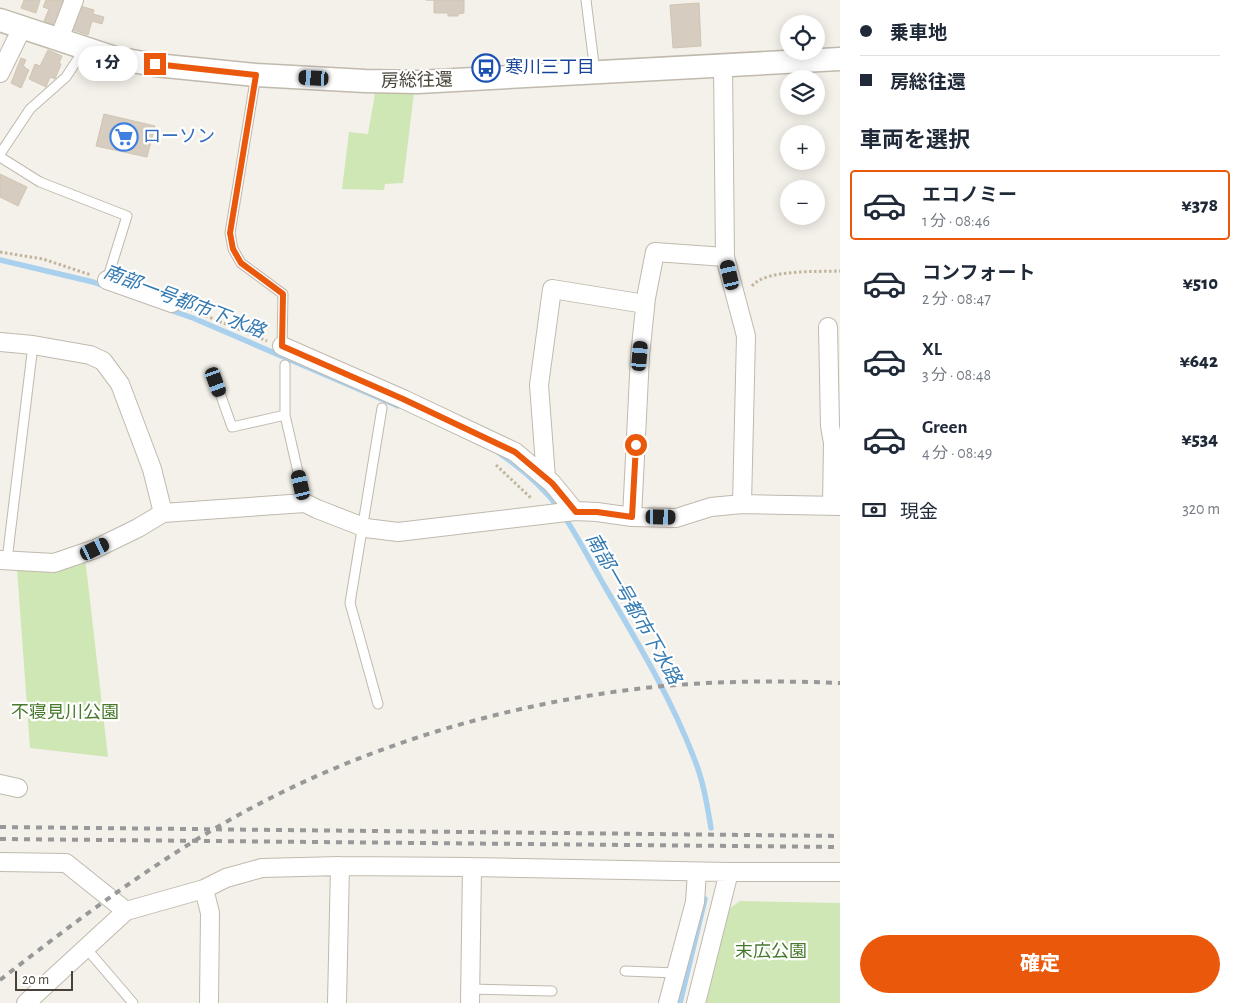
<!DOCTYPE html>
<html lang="ja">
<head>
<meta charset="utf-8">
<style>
	:root { --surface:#fff; --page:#f2f2f3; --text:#1f2937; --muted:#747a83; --line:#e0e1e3; --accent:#ea580c }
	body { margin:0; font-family:"Alegreya Sans","Noto Sans JP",sans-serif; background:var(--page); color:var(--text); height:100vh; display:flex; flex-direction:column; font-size:19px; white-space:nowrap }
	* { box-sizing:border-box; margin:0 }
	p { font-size:16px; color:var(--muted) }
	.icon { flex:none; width:28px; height:28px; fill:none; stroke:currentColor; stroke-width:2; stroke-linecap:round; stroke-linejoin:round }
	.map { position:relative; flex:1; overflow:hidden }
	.drawer { display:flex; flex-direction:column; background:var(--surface); width:400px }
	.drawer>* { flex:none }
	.banner { display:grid; align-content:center; height:110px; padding:0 20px; background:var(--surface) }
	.controls { position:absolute; left:780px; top:15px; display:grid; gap:10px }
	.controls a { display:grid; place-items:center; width:45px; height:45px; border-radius:50%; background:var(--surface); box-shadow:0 2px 12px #0003; font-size:25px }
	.scale { position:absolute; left:15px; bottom:12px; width:58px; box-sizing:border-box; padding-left:5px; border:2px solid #484238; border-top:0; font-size:14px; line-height:18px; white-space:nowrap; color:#484238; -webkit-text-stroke:4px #fff; paint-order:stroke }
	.end { position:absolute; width:22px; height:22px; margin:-11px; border:6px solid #ea580c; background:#fff; box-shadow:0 0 0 2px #fff }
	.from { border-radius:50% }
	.bubble { position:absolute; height:35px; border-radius:18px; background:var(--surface); box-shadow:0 2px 12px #0003; font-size:16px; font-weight:800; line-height:35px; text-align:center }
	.car { position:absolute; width:15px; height:30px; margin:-15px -8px; border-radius:6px; box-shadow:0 0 4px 1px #0007; background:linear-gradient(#222 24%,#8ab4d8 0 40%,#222 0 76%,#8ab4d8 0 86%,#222 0) }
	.banner b { display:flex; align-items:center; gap:18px; height:48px; font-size:19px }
	.banner b+b { border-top:1px solid var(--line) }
	.banner i { width:12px; height:12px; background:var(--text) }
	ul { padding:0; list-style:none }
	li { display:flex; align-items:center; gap:15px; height:70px; margin:0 10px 8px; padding:0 10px; border:2px solid transparent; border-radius:5px }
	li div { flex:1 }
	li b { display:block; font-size:19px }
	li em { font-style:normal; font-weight:800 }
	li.selected { border-color:var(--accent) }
	li>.icon { width:45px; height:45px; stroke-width:1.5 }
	h2 { padding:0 20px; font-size:22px; line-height:60px }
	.pay { display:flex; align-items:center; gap:12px; height:55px; padding:0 20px; font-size:19px }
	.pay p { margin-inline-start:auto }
	.button { display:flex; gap:10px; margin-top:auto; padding:10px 20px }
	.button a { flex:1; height:58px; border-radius:30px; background:var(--accent); color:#fff; font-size:20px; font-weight:800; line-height:58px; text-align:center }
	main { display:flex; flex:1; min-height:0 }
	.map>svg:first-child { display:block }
	.green { fill:#cfe7b4 }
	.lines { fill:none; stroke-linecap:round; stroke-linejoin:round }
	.stream { stroke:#a9d1ee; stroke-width:5.5 }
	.building { fill:#d6cdc0; stroke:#d0c5b3 }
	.service-casing { stroke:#c0b9ad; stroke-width:11 }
	.minor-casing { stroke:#c0b9ad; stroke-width:20 }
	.tertiary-casing { stroke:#c0b9ad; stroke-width:25 }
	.path { stroke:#c1b59e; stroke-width:3; stroke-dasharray:2.5 2.5; stroke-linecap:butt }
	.service { stroke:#fff; stroke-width:9 }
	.minor { stroke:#fff; stroke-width:18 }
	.tertiary { stroke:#fff; stroke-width:22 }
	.rail { stroke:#989898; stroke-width:4; stroke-dasharray:6 6; stroke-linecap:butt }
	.route { stroke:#ea580c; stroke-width:6 }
	.labels { text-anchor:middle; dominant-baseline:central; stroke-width:4.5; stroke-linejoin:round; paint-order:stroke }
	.transit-label { font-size:18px; fill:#164399; stroke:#fff; text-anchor:start }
	.street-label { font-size:18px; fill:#484238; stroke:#fff }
	.shop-label { font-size:18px; fill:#366cbe; stroke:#fff; text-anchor:start }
	.park-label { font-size:18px; fill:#48792d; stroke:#fff }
	.water-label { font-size:19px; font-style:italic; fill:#347ab2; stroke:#fff }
</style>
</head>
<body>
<main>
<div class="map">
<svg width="840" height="1003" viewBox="0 0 840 1003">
	<rect width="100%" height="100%" fill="#f4f1ea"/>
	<!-- green -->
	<path class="green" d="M375,93H414L403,183L385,184L384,190L342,189L349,132L368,134Z
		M85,557L108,757L30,748L17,569Z
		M740,901L840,903V1003H703L726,911Z"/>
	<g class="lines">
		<!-- stream -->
		<path class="stream" d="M0,260L93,282L107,287
			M167,309L193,318L398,406
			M499,453C522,469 544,487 560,510C578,536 592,565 608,592C639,645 672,700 694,758C703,780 707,804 711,828
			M680,1003L705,899"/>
	</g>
	<!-- building -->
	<path class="building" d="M24,0H40L36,13L21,8Z
		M46,0H65L56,26L44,21L49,9L43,7Z
		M426,0H464V13L458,14V16H448V13H434V0Z
		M699,3L701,46L673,48L670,5Z
		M77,5L94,10L93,14L104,17L102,24L92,21L88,35L70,29Z
		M48,50L62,56L59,63L61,64L55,79L50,77L46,87L29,79L35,64L40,66Z
		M21,58L26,60L23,66L25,67V68L29,70L21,88L11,83Z
		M104,114L155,126L147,157L96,146Z
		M0,174L27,187L18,206L0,197Z"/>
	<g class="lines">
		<!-- service casing -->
		<g class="service-casing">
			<path id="service" d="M586,0L595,72
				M256,75L230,233L233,249L241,263L283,294L282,346
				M0,154L30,109L66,77L85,48
				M0,157L40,182L127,216L107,280
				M285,365V415L305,503
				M216,382L232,427L285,415
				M7,560L33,345
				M378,704L350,603L382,408
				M86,948L133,1003
				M625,971L676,973
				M470,989L552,991"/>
		</g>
		<!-- minor casing -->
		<g class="minor-casing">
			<path id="minor" d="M59,39L74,0
				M723,65L725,257L746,336L742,504
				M0,73L22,28
				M107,280L172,303
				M828,327L830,426L833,443L832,506
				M0,342L33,345L90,355L103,361L120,384L152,469L163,513
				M282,346L403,399L515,452L552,483L575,511
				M546,478L539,385L552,289L645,304
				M632,517L640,356L646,298L655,252L725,257
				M0,560L54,563L95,549L138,528L163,513L305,503L317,509L366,528L398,532L575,511L597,512L632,517L676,518L711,507L742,504L840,506
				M0,784L18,788
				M0,862L66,863L126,911L204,889L226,878L262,868L340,866L472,867L729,872H840
				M204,889L210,913L209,1003
				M26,1003L126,911
				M337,1003L340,866
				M470,1003L472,867
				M668,1003L695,902L697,872
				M696,1003L729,872"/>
		</g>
		<!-- tertiary casing -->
		<g class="tertiary-casing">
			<path id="tertiary" d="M0,20L115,58L155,65L256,75L365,81L418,82L840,59"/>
		</g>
		<!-- path -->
		<path class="path" d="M0,252L43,259L91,275
			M752,286C766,269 818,272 840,271
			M187,308L267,341
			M496,465L531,498"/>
		<!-- service -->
		<use href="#service" class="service"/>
		<!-- minor -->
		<use href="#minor" class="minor"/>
		<!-- tertiary -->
		<use href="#tertiary" class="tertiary"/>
		<!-- rail -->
		<path class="rail" d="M0,827L840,836
			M0,839L840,847
			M0,980C72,924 146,868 226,822C346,753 483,710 620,691C693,681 767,680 840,683"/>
	</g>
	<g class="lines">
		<!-- route -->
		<path class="route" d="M155,64L256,75L230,233L233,249L241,263L283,294L282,346L403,399L515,452L552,483L576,512H597L632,517L636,445"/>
	</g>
	<!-- icons -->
	<defs>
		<g id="bus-ring" transform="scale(1.4375)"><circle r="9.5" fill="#fff" stroke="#1a4fb4" stroke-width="1.5"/><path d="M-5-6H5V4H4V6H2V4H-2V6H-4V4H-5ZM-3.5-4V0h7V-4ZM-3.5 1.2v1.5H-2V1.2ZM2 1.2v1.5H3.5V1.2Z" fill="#1a4fb4"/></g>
		<g id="supermarket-ring" transform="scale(1.4375)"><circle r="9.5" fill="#fff" stroke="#3f7fe0" stroke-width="1.5"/><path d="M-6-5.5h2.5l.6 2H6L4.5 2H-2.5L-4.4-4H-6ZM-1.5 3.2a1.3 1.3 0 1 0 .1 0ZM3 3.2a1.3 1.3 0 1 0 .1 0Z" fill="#3f7fe0"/></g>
	</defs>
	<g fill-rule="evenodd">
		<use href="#bus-ring" x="486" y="68"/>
		<use href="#supermarket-ring" x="124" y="137"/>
	</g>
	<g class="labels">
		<!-- transit labels -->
		<g class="transit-label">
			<text x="505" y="68">寒川三丁目</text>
		</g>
		<!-- street labels -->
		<g class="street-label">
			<text transform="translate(417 81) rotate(-1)">房総往還</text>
		</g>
		<!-- shop labels -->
		<g class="shop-label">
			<text x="143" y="137">ローソン</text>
		</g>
		<!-- park labels -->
		<g class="park-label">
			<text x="65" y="713">不寝見川公園</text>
			<text x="771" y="952">末広公園</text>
		</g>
		<!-- water labels -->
		<g class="water-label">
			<text transform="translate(184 302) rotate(21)">南部一号都市下水路</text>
			<text transform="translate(633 609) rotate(60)">南部一号都市下水路</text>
		</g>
	</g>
</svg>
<div class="controls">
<a><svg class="icon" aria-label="locate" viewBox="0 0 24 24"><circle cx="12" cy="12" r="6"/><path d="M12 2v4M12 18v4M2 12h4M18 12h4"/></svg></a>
<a><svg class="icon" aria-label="layers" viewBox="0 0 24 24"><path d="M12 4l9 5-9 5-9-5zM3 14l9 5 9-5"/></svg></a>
<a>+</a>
<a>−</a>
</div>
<div class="scale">20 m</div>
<i class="end from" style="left:636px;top:445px"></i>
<i class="end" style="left:155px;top:64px"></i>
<div class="bubble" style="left:78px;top:46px;width:60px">1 分</div>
<i class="car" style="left:314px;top:78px;rotate:273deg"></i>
<i class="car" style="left:730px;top:275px;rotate:347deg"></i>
<i class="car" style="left:640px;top:356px;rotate:5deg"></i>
<i class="car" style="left:216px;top:382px;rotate:160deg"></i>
<i class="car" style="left:301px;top:485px;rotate:347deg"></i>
<i class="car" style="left:661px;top:517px;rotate:91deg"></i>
<i class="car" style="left:95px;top:549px;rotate:64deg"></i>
</div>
<section class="drawer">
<div class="banner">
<b><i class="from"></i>乗車地</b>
<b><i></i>房総往還</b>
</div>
<h2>車両を選択</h2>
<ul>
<li class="selected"><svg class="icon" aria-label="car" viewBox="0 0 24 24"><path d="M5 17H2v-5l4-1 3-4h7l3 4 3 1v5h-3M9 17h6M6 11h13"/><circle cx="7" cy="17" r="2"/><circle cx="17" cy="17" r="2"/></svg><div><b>エコノミー</b><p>1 分 · 08:46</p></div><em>¥378</em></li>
<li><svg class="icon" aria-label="car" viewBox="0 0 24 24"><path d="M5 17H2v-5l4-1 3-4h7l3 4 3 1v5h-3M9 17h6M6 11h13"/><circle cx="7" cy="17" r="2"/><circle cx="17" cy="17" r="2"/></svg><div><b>コンフォート</b><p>2 分 · 08:47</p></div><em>¥510</em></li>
<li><svg class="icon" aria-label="car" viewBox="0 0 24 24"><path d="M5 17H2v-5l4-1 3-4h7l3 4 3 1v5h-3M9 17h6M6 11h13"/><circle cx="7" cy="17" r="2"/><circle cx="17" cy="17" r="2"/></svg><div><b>XL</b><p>3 分 · 08:48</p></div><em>¥642</em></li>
<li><svg class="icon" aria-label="car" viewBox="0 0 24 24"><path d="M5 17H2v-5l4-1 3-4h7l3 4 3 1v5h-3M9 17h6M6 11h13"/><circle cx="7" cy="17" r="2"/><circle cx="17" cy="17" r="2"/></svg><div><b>Green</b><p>4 分 · 08:49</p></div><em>¥534</em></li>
</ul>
<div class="pay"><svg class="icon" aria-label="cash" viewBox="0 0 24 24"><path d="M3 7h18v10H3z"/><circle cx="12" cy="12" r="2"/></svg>現金<p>320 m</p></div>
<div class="button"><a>確定</a></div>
</section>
</main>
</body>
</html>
